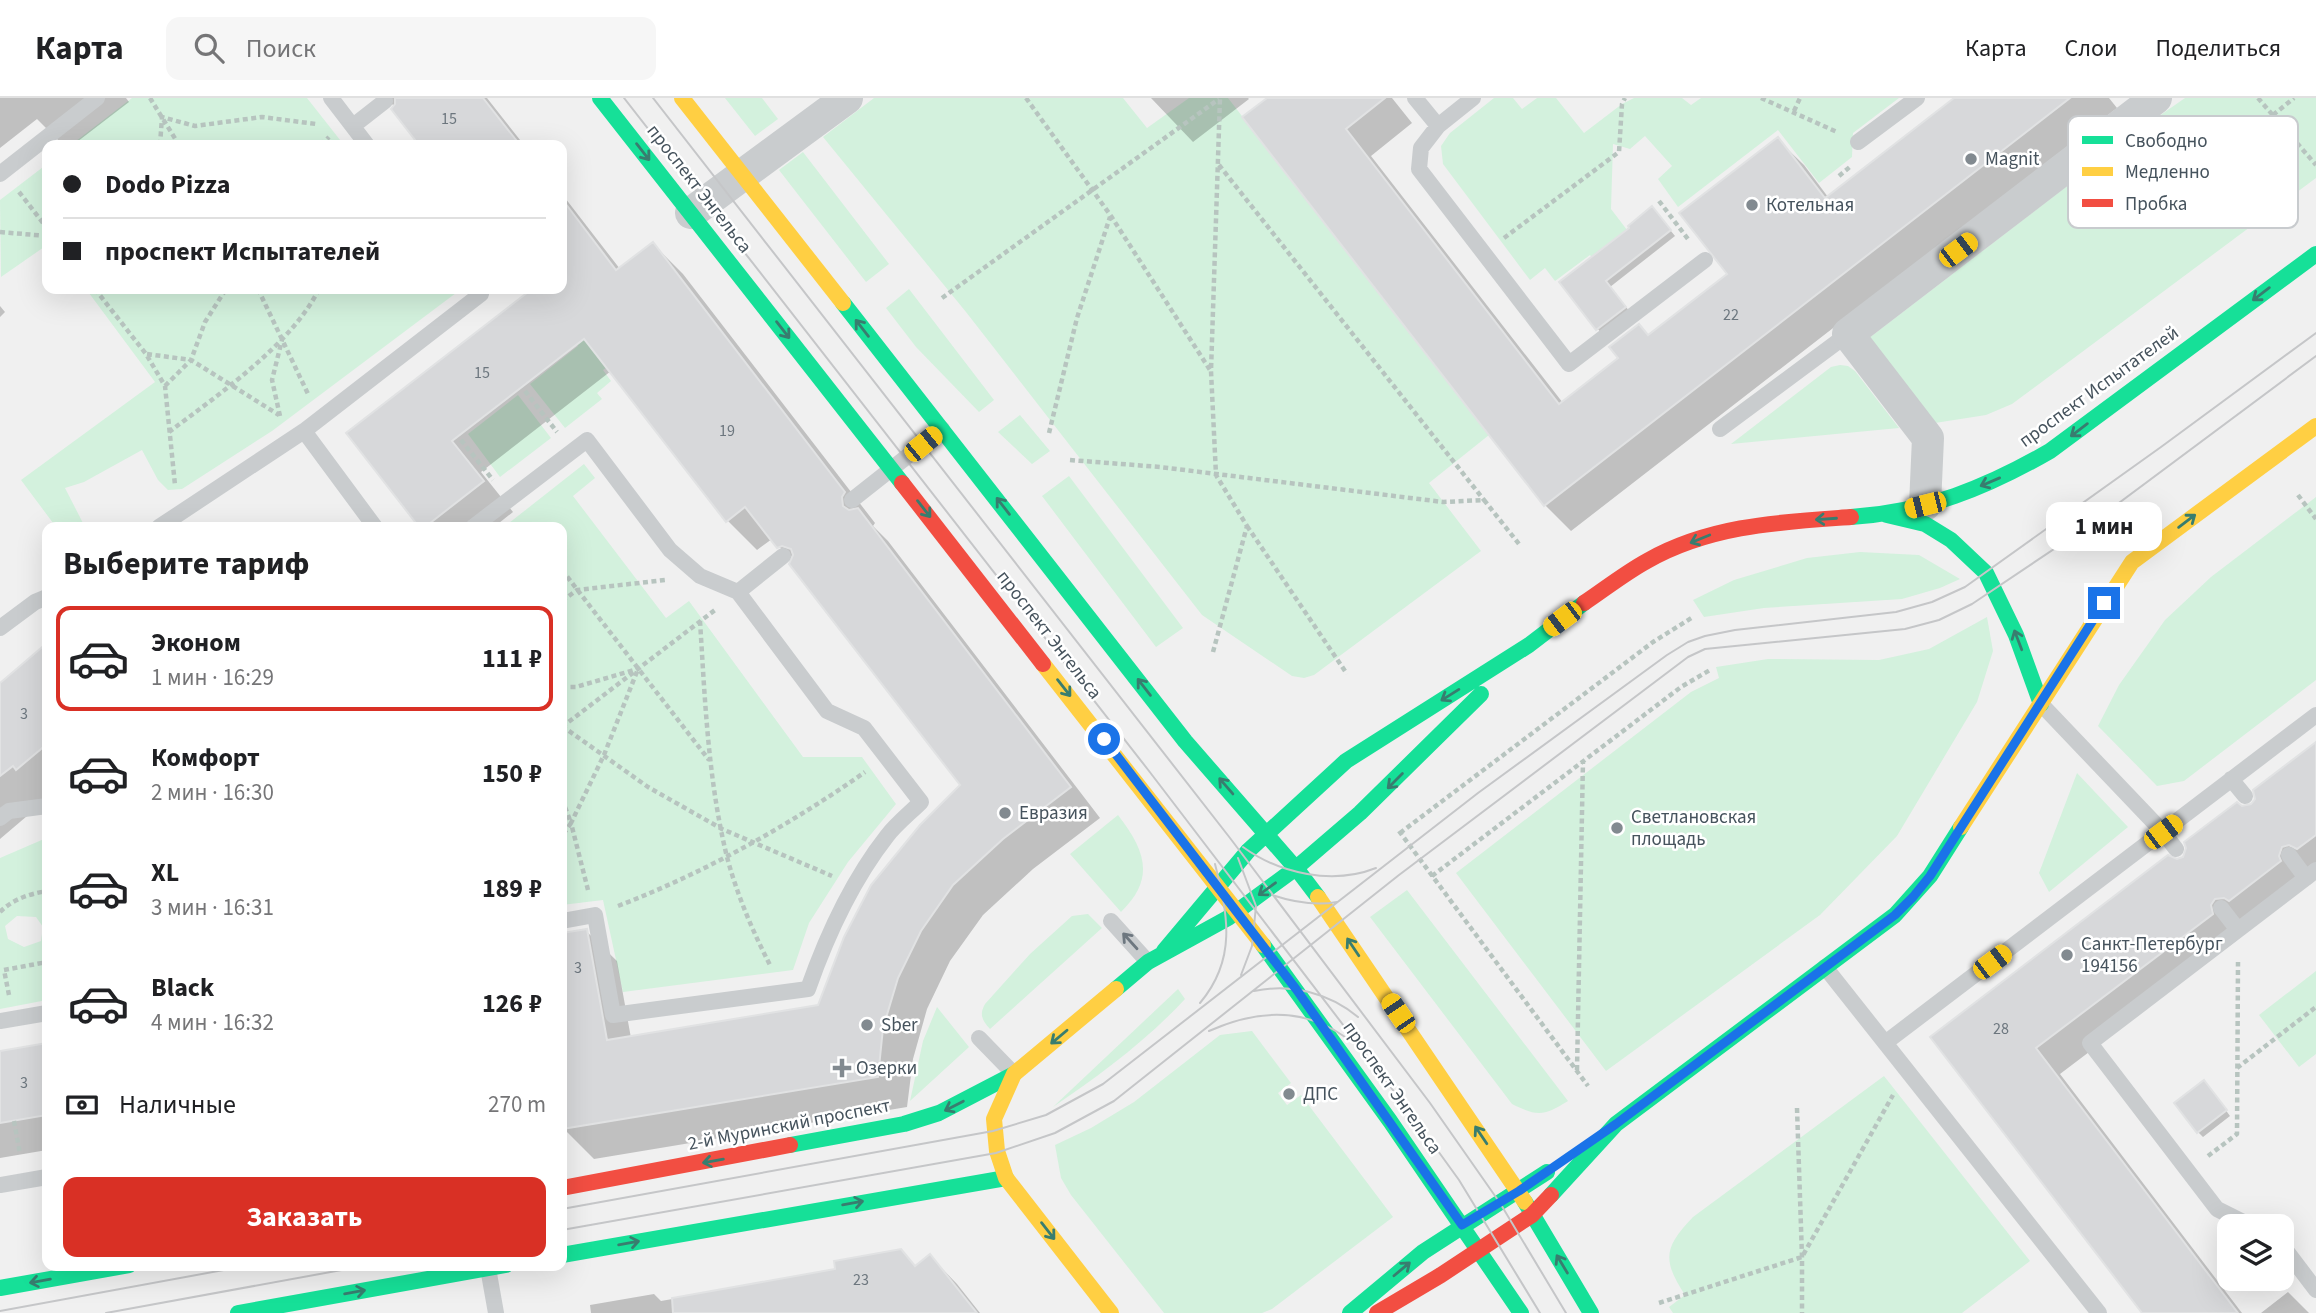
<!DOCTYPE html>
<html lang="ru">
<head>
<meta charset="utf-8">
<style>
	:root { --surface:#fff; --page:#f6f6f6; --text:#202124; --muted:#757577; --line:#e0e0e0; --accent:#d93025 }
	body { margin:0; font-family:"Source Sans 3",sans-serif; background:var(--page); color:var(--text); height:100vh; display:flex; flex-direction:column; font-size:26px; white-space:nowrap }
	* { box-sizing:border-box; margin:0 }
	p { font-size:23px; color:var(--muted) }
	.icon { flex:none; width:38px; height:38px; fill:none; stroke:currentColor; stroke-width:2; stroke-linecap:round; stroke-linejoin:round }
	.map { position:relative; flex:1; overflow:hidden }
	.side { position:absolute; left:42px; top:424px; width:525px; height:749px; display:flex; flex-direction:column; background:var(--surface); border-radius:14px; box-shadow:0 7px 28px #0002 }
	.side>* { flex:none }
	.banner { position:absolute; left:42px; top:42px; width:525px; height:154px; border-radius:14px; box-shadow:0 7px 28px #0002; display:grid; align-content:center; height:154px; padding:0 21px; background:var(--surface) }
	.tools { position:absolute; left:2217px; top:1116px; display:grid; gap:14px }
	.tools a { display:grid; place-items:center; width:77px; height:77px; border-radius:14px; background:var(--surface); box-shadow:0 7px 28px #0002; font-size:35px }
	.end { position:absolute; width:32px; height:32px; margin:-16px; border:9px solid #1a73e8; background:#fff; box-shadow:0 0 0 4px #fff }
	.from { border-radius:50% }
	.bubble { position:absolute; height:49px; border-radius:14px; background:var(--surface); box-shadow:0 7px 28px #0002; font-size:23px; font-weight:700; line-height:49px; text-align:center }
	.car { position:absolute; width:21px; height:42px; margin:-21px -10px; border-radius:9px; box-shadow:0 0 5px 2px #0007; background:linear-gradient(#f5c518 24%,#345 0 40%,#f5c518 0 76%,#345 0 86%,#f5c518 0) }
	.banner b { display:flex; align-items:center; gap:24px; height:66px; font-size:26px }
	.banner b+b { border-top:2px solid var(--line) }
	.banner i { width:18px; height:18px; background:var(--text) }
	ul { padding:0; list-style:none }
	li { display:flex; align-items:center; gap:21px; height:105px; margin:0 14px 10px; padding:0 7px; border:4px solid transparent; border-radius:14px }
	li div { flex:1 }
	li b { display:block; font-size:26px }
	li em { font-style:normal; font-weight:700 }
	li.current { border-color:var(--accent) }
	li>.icon { width:63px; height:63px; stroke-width:1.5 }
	h2 { padding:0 21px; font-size:32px; line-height:84px }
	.pay { display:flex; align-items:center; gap:18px; height:77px; padding:0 21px; font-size:26px }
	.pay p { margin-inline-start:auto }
	.button { display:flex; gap:14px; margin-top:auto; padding:14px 21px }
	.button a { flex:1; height:80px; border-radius:14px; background:var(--accent); color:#fff; font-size:28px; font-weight:700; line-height:80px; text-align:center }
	header { display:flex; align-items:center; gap:42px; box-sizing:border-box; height:98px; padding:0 35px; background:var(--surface); border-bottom:2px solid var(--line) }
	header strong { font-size:33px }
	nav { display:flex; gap:38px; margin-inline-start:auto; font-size:24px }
	.search { width:490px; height:63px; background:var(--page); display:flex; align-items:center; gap:18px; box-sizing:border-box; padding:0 24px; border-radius:14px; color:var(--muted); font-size:26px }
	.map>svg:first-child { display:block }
	.green { fill:#d3f1dd; fill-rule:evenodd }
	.shadow { fill:#0003 }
	.building { fill:#d7d8da; stroke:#e1e2e3; stroke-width:2 }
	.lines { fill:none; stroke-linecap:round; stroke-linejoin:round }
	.path { stroke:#b7c4bf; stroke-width:4.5; stroke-dasharray:5 3.5; stroke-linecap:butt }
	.lane { stroke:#c9ccce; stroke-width:16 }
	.street { stroke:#c9ccce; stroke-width:32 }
	.fast { stroke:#16e098; stroke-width:16 }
	.slow { stroke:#ffcf43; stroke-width:16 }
	.jam { stroke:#f24e42; stroke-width:16 }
	.tram { stroke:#c5c6c8; stroke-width:2 }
	.oneway { stroke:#387d6f }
	.oneway2 { stroke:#6d777f }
	.route { stroke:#1a73e8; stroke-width:9 }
	.poi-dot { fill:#828a90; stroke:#fff; stroke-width:2.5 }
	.labels { text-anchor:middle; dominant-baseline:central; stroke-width:5; stroke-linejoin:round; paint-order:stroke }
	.number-label { font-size:16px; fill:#6c767e }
	.poi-label { font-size:19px; fill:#46535d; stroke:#fff; text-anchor:start }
	.street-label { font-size:19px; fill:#46535d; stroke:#fff }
	.key { fill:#fff; stroke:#c8cbce; stroke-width:2 }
	.key-label { font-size:19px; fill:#46535d }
</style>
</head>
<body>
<header>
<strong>Карта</strong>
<div class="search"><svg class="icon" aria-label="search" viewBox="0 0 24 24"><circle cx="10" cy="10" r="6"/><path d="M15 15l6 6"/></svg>Поиск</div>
<nav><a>Карта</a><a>Слои</a><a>Поделиться</a></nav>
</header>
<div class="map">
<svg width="2316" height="1215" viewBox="0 0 2316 1215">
	<rect width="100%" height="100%" fill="#f0f0f0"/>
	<!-- green -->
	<path class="green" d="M132,0H307L344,47H71Z
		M725,0H762L778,21L755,38Z
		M874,0H1123L1147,30L1189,0H1228L1489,337L1429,385L1481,453L1314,577L1304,580L1292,578L1202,517L966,214L823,39Z
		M1494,0H1513L1522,11L1537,0H1556L1584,35L1622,6L1634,0H1682L1691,7L1701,0H1899L1853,35L1852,59L1819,85L1778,32L1678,109L1658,81L1672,68L1645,38L1630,51L1613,46L1611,111L1637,145L1602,172L1590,157L1555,183L1545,170L1530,182L1443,66L1441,48L1450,35Z
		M2185,0H2316V80L2012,306L1986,317L1935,325L1869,240L2152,23Z
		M803,54L889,166L866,184L779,72Z
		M47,66V147L1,179L0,102Z
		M86,191H453L456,195L272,333L182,391L168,392L158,382L142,352L84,384L65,390L85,429H56L21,382L155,284Z
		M909,191L994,302L979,314L916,249L886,210Z
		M595,222L623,258L603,272L611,283L597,295L602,301L565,330L530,286L578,248L572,239Z
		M1840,267L1848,268L1855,273L1899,330L1731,346L1831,269Z
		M518,297L551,340L500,379L468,336Z
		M1020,317L1050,353L1032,366L998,334Z
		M584,366L595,380L573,398L666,520L689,503L803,659H862L896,706L848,764L809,825L793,872L623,894L603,802L562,807V429H504Z
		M1069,378L1183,530L1156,549L1042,398Z
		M2316,399V582L2184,683L2157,688L2098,628L2119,587L2165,522L2211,479Z
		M1860,454L1919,457L1960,481L1940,490L1902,501L1764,510L1704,519L1693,502L1734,482L1807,460Z
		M1987,519L1993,553L1977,604L1897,738L1820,817L1606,973L1456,775L1691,594L1719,580L1716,569L1768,561L1879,562L1929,551Z
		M2077,675L2128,729L2049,794L2039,775Z
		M1118,717C1145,752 1156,780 1121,814L1070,756Z
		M44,741H47V902L0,911V760ZM17,818L36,819L43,829L41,843L24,849L8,841L5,828Z
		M1407,792L1568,1003C1544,1018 1538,1019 1512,1006L1370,819Z
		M1088,816L1102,830L990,931C982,922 979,917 985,906L1030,856L1072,818Z
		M2316,873V956L2299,969L2259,917Z
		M1178,891L1185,901C1146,943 1100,977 1053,1009Z
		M937,909L969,949L910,1003L923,943Z
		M1252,933L1291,985L1278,995L1287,1007L1301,997L1393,1119L1272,1211L1262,1215H1164L1071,1097L1061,1080L1055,1047L1091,1030L1134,1004L1220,937Z
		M1884,978L2030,1163L1962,1215H1673L1669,1209L1685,1197C1662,1162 1664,1149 1693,1119Z"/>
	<!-- shadow -->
	<path class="shadow" d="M0,0H126L129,4L73,47H63L37,21L0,50Z
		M386,0H487L524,47H421L394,11L395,9Z
		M1151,0H1248L1249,1L1193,44Z
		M1270,0H1392L1412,25L1371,58L1563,305L1620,261L1639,228L1649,238L1729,176L1778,42L1804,67L1828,99L1957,0H2109L2117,10L1571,433L1545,407Z
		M562,96L620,171L653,146L683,176L875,425L873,428L888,443L1100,720L1033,771L983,817L950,863L927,911L913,961L907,1009L594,1061L563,1030L562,837L586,833L617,863L631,940L819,909L963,687L793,463L772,441L757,452L727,422L611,273L481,374L513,414L494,429H421L349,335L533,191H562Z
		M1657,116L1675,138L1610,189L1630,214L1602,236L1561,185Z
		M0,208L5,214L0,219Z
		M47,548V701L0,741V587Z
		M2316,646V771L2237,842L2060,976L2242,1215H2144L1933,939L2177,763L2184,760L2242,710L2252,708Z
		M47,946V1052L0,1060V955Z
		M2209,989L2230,1018L2203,1039L2198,1034Z
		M900,1153L916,1169L930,1158L957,1186L980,1215H591L590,1207L654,1196L661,1203L837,1172Z
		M2288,1194L2309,1215H2261Z"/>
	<!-- building -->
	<path class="building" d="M395,0H483L520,47H419L391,11L395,6Z
		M1267,0H1385L1346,31L1559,306L1618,260L1609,249L1639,226L1648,237L1727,176L1679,115L1778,39L1825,100L1954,0H2070L1544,408L1242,19Z
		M562,101L616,172L653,144L845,394L842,399L843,408L849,412L858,410L1071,689L1003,741L953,787L921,833L898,880L883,930L878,979L562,1031V835L587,831L607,942L818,907L844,839L871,787L920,727L960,687L789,466L793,457L791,451L782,448L777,450L745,409L726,424L584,241L452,343L484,383L425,429H419L346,335L532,191H562Z
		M1652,108L1671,132L1606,183L1626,209L1596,232L1559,184L1629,130L1628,128Z
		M47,545V646L16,672L13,668L0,678V585Z
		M2316,644V737L2297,751L2289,747L2282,749L2279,758L2281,763L2229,803L2224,800L2215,801L2211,807L2213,816L2036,950L2238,1215H2142L1930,939L2168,757L2177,761L2183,759L2186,750L2184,744L2237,704L2242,708L2251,706L2255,701L2253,692Z
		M47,945V1017L0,1025V953Z
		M2204,982L2227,1012L2197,1035L2174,1005Z
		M901,1151L915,1168L930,1156L977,1215H673L672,1200L835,1171L834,1163Z"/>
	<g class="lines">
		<!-- path -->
		<path class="path" d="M150,0L179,47
			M1026,0L1111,118L1210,272
			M1761,0L1837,34
			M2258,0L2316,67
			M1794,13L1800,0
			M2273,17L2294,0
			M160,47L162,19L195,28L262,19L316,26
			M321,47L329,39
			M1219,67L1484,402
			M1839,78L1851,68
			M19,94L47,130
			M1659,103L1688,141
			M0,134L47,138
			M1504,140L1619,54L1622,6L1625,0
			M95,191L146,256L165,288L175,387
			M258,191L309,298
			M942,200L1219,1
			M147,256L191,262L279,317
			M165,288L191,262L205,224L226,191
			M525,293L557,334
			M280,318L272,282L282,242
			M169,334C218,297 292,246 319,191
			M1049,335L1077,220L1110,119
			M461,342L493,382
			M1070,362L1160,369L1443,404L1484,402L1519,446
			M2298,397L2316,421
			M1247,428L1347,576
			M562,472L709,662
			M562,503L577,492L665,482
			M700,523C705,602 708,682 727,759C737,797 753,834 771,869
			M1213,554L1247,428L1216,377L1211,273L1220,0
			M562,589H576L634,572
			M562,628L648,689L722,731L832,778
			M562,629L715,512
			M562,701L571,725L562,738
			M1399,733L1588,988
			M1400,735L1653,544L1693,519
			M1432,778L1681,589L1710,572
			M588,792L571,725L604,657L638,571
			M618,808C706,774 788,728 865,674
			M0,814C13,801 29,796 47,793
			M9,897L4,872L47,864
			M2237,970L2316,909
			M1577,972L1583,663
			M1797,1010L1802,1159V1215
			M14,1023L20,1056
			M2208,1058L2237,1036L2238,864
			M1659,1205L1802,1159L1893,997"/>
		<!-- lane -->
		<path class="lane" d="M331,0L367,47
			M1415,0L1438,28L1473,0
			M353,28L385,3
			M1438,28L1421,50L1419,71L1569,266L1705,162
			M1858,44L1917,0
			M0,76L97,0
			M1720,331L1848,236
			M304,333L375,429
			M852,402L942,331
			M159,429L304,333L481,196L477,191
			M473,429L587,342L670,452L700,478L738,494L827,613L864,630L921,704C910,715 896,726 887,738C851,784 827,837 808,891L613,917L595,817L562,823
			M738,494L783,458
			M0,530L35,504L47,499
			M2041,606L2163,734L2176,751
			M2231,681L2245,698
			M0,720L9,713L47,708
			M2289,757L2306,780L2316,772
			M2221,810L2238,832L2090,945L2217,1111L2253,1129
			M1111,823L1148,864
			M2238,832L2306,780
			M1825,869L2099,1215
			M0,923L47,915
			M979,940L1014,976
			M1885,945L2316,617
			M0,1087L47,1079
			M2282,1147L2316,1192
			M488,1170L496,1215"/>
		<!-- street -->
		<path class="street" d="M691,115L847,0
			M1925,407L1928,340L1848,236L2156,0"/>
		<!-- fast -->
		<path class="fast" d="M600,0L902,385
			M843,205L1185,643L1299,774L1318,799
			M1887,417L1925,426L1951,442L1986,475L2016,537L2041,606
			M1851,419C1926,414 1986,390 2050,353L2316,156
			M1263,847L1390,1023L1521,1215
			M1164,853L1248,753L1346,663L1529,547L1584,505
			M1116,891L1148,864L1228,820L1296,770L1360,715L1481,596
			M790,1047L904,1026L939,1015L1014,976
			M1551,1097L1616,1026L1895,817L1930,778L1961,729
			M1525,1104L1591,1215
			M562,1157L1006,1080
			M0,1190L129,1167
			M238,1215L506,1167
			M1350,1215L1423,1154L1547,1074"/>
		<!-- slow -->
		<path class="slow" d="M682,0L843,205
			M1043,566L1263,847
			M1961,729L2132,464L2316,328
			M1318,799L1525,1104
			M1111,1215L1006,1080L997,1053L994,1021L1014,976L1116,891"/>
		<!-- jam -->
		<path class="jam" d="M902,385L1043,566
			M1584,505C1605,491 1625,475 1647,463C1710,427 1781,424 1851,419
			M562,1090L790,1047
			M1377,1215L1441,1177L1532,1117L1551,1097"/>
		<!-- tram -->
		<path class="tram" d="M624,0L1149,673L1412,1017L1459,1082L1540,1215
			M653,0L1230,740L1430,1005L1500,1105L1566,1215
			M1243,749C1280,776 1333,787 1376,770
			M1238,760L1256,808L1252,848L1241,877
			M1272,797C1293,804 1315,808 1337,804
			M1254,893C1291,885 1329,895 1358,919
			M1200,905C1237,861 1228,817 1215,766
			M1209,933C1256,912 1303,909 1345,939
			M562,1111L993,1033L1046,1017L1103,986L1478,695L1667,557L1688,544L1705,538L1735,532L1896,514L1932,504L1965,489L2161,349L2316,235
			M562,1132L996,1055L1055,1035L1114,1003L1399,777L1688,559L1705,551L1905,531L1939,522L1972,506L2084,431L2316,258
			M0,1213L251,1167
			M106,1215L369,1167"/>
	</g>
	<!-- one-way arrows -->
	<defs><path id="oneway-shaft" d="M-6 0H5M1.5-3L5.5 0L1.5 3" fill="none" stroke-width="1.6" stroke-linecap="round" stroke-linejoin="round" transform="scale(1.75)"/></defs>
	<g class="oneway">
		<use href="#oneway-shaft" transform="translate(643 54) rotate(52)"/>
		<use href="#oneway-shaft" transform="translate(2261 196) rotate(143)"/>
		<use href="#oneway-shaft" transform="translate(862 230) rotate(-128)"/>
		<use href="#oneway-shaft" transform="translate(783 232) rotate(52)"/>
		<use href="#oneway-shaft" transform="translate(2079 332) rotate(143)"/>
		<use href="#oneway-shaft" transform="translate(1990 384) rotate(157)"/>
		<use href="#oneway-shaft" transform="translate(1003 408) rotate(-128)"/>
		<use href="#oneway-shaft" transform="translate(924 411) rotate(52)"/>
		<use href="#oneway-shaft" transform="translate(1826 421) rotate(176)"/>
		<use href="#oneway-shaft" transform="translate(2187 423) rotate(-37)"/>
		<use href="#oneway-shaft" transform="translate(1700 441) rotate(158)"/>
		<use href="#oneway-shaft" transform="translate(2018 542) rotate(-111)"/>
		<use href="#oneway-shaft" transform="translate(1144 589) rotate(-128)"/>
		<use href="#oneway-shaft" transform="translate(1064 590) rotate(52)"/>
		<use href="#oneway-shaft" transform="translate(1450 597) rotate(148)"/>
		<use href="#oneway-shaft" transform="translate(1395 683) rotate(135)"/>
		<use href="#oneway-shaft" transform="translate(1226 688) rotate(-131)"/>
		<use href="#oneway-shaft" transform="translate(1267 791) rotate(144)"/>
		<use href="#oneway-shaft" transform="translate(1353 849) rotate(-124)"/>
		<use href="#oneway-shaft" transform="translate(1059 939) rotate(140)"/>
		<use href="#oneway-shaft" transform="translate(954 1008) rotate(153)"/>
		<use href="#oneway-shaft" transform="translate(1481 1037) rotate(-124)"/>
		<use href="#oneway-shaft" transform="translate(713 1063) rotate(170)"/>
		<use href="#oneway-shaft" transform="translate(853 1105) rotate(-10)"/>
		<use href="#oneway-shaft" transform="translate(1048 1133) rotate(52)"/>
		<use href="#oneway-shaft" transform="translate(629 1145) rotate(-10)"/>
		<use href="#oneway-shaft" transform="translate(1562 1166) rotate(-121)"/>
		<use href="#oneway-shaft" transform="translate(1402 1171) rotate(-40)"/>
		<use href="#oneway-shaft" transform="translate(40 1183) rotate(170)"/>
		<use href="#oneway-shaft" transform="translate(355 1194) rotate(-10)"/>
	</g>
	<use class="oneway2" href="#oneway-shaft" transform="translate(1130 843) rotate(-132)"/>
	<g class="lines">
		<!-- route -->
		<path class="route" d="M1104,641L1296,891L1462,1127L1519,1093L1616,1026L1895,817L1913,799L1930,778L2104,505"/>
	</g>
	<!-- markers -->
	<g class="poi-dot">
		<circle cx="1971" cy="61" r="7"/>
		<circle cx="1752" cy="107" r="7"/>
		<circle cx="1005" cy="715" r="7"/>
		<circle cx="1617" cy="730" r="7"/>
		<circle cx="2067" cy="857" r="7"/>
		<circle cx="867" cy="927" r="7"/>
		<path d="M838.5 959.5h7v7h7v7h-7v7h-7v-7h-7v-7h7z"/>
		<circle cx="1289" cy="996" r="7"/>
	</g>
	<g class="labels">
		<!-- number labels -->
		<g class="number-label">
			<text x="449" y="21">15</text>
			<text x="1731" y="217">22</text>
			<text x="482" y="275">15</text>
			<text x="727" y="333">19</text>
			<text x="24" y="616">3</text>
			<text x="578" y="870">3</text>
			<text x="2001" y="931">28</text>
			<text x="24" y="985">3</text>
			<text x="861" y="1182">23</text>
		</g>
		<!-- poi labels -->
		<g class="poi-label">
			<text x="1985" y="61">Magnit</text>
			<text x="1766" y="107">Котельная</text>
			<text x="1019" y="715">Евразия</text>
			<text x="1631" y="719">Светлановская<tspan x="1631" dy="22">площадь</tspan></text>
			<text x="2081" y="846">Санкт-Петербург<tspan x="2081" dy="22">194156</tspan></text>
			<text x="881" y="927">Sber</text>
			<text x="856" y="970">Озерки</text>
			<text x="1303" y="996">ДПС</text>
		</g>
		<!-- street labels -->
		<g class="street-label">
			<text transform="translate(699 91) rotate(52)">проспект Энгельса</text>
			<text transform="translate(2099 289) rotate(-36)">проспект Испытателей</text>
			<text transform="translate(1049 537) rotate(52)">проспект Энгельса</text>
			<text transform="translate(1392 990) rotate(55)">проспект Энгельса</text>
			<text transform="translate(789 1027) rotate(-11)">2-й Муринский проспект</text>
		</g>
	</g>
	<!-- legend -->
	<rect x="2068" y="18" width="230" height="112" rx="10" class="key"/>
	<rect x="2082" y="38" width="31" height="8" fill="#16e098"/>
	<rect x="2082" y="69" width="31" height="9" fill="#ffcf43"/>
	<rect x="2082" y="101" width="31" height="8" fill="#f24e42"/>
	<g class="key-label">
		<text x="2125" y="49">Свободно</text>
		<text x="2125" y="80">Медленно</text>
		<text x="2125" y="112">Пробка</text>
	</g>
</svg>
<div class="tools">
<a><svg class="icon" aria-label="layers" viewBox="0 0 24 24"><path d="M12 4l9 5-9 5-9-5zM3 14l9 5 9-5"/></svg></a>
</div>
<i class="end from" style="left:1104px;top:641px"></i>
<i class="end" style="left:2104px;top:505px"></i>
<div class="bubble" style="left:2046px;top:404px;width:116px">1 мин</div>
<i class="car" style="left:1958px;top:152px;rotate:53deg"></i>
<i class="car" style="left:923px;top:346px;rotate:51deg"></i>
<i class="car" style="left:1925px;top:407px;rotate:256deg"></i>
<i class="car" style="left:1562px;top:521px;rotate:233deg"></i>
<i class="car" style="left:2163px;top:734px;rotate:53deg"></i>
<i class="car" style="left:1992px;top:864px;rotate:53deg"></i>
<i class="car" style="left:1398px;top:915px;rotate:326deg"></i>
<div class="banner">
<b><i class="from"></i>Dodo Pizza</b>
<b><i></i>проспект Испытателей</b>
</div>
<section class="side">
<h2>Выберите тариф</h2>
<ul>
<li class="current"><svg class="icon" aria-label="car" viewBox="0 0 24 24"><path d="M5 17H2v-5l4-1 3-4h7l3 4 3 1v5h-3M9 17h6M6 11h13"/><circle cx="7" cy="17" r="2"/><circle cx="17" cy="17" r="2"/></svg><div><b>Эконом</b><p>1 мин · 16:29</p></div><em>111 ₽</em></li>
<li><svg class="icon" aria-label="car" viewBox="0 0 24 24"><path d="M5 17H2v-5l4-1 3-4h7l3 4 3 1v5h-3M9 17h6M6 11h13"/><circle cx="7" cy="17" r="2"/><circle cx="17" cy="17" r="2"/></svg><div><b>Комфорт</b><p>2 мин · 16:30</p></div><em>150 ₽</em></li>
<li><svg class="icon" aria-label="car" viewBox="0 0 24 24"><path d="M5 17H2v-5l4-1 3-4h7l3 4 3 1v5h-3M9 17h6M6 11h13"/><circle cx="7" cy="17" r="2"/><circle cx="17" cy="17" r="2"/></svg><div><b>XL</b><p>3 мин · 16:31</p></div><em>189 ₽</em></li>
<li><svg class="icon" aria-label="car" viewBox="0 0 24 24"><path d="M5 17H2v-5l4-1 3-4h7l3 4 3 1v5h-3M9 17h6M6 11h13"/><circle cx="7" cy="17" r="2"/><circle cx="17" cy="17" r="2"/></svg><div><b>Black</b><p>4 мин · 16:32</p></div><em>126 ₽</em></li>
</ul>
<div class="pay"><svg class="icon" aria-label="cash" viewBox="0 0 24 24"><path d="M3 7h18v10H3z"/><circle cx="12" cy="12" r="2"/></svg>Наличные<p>270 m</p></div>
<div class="button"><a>Заказать</a></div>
</section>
</div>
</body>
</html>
